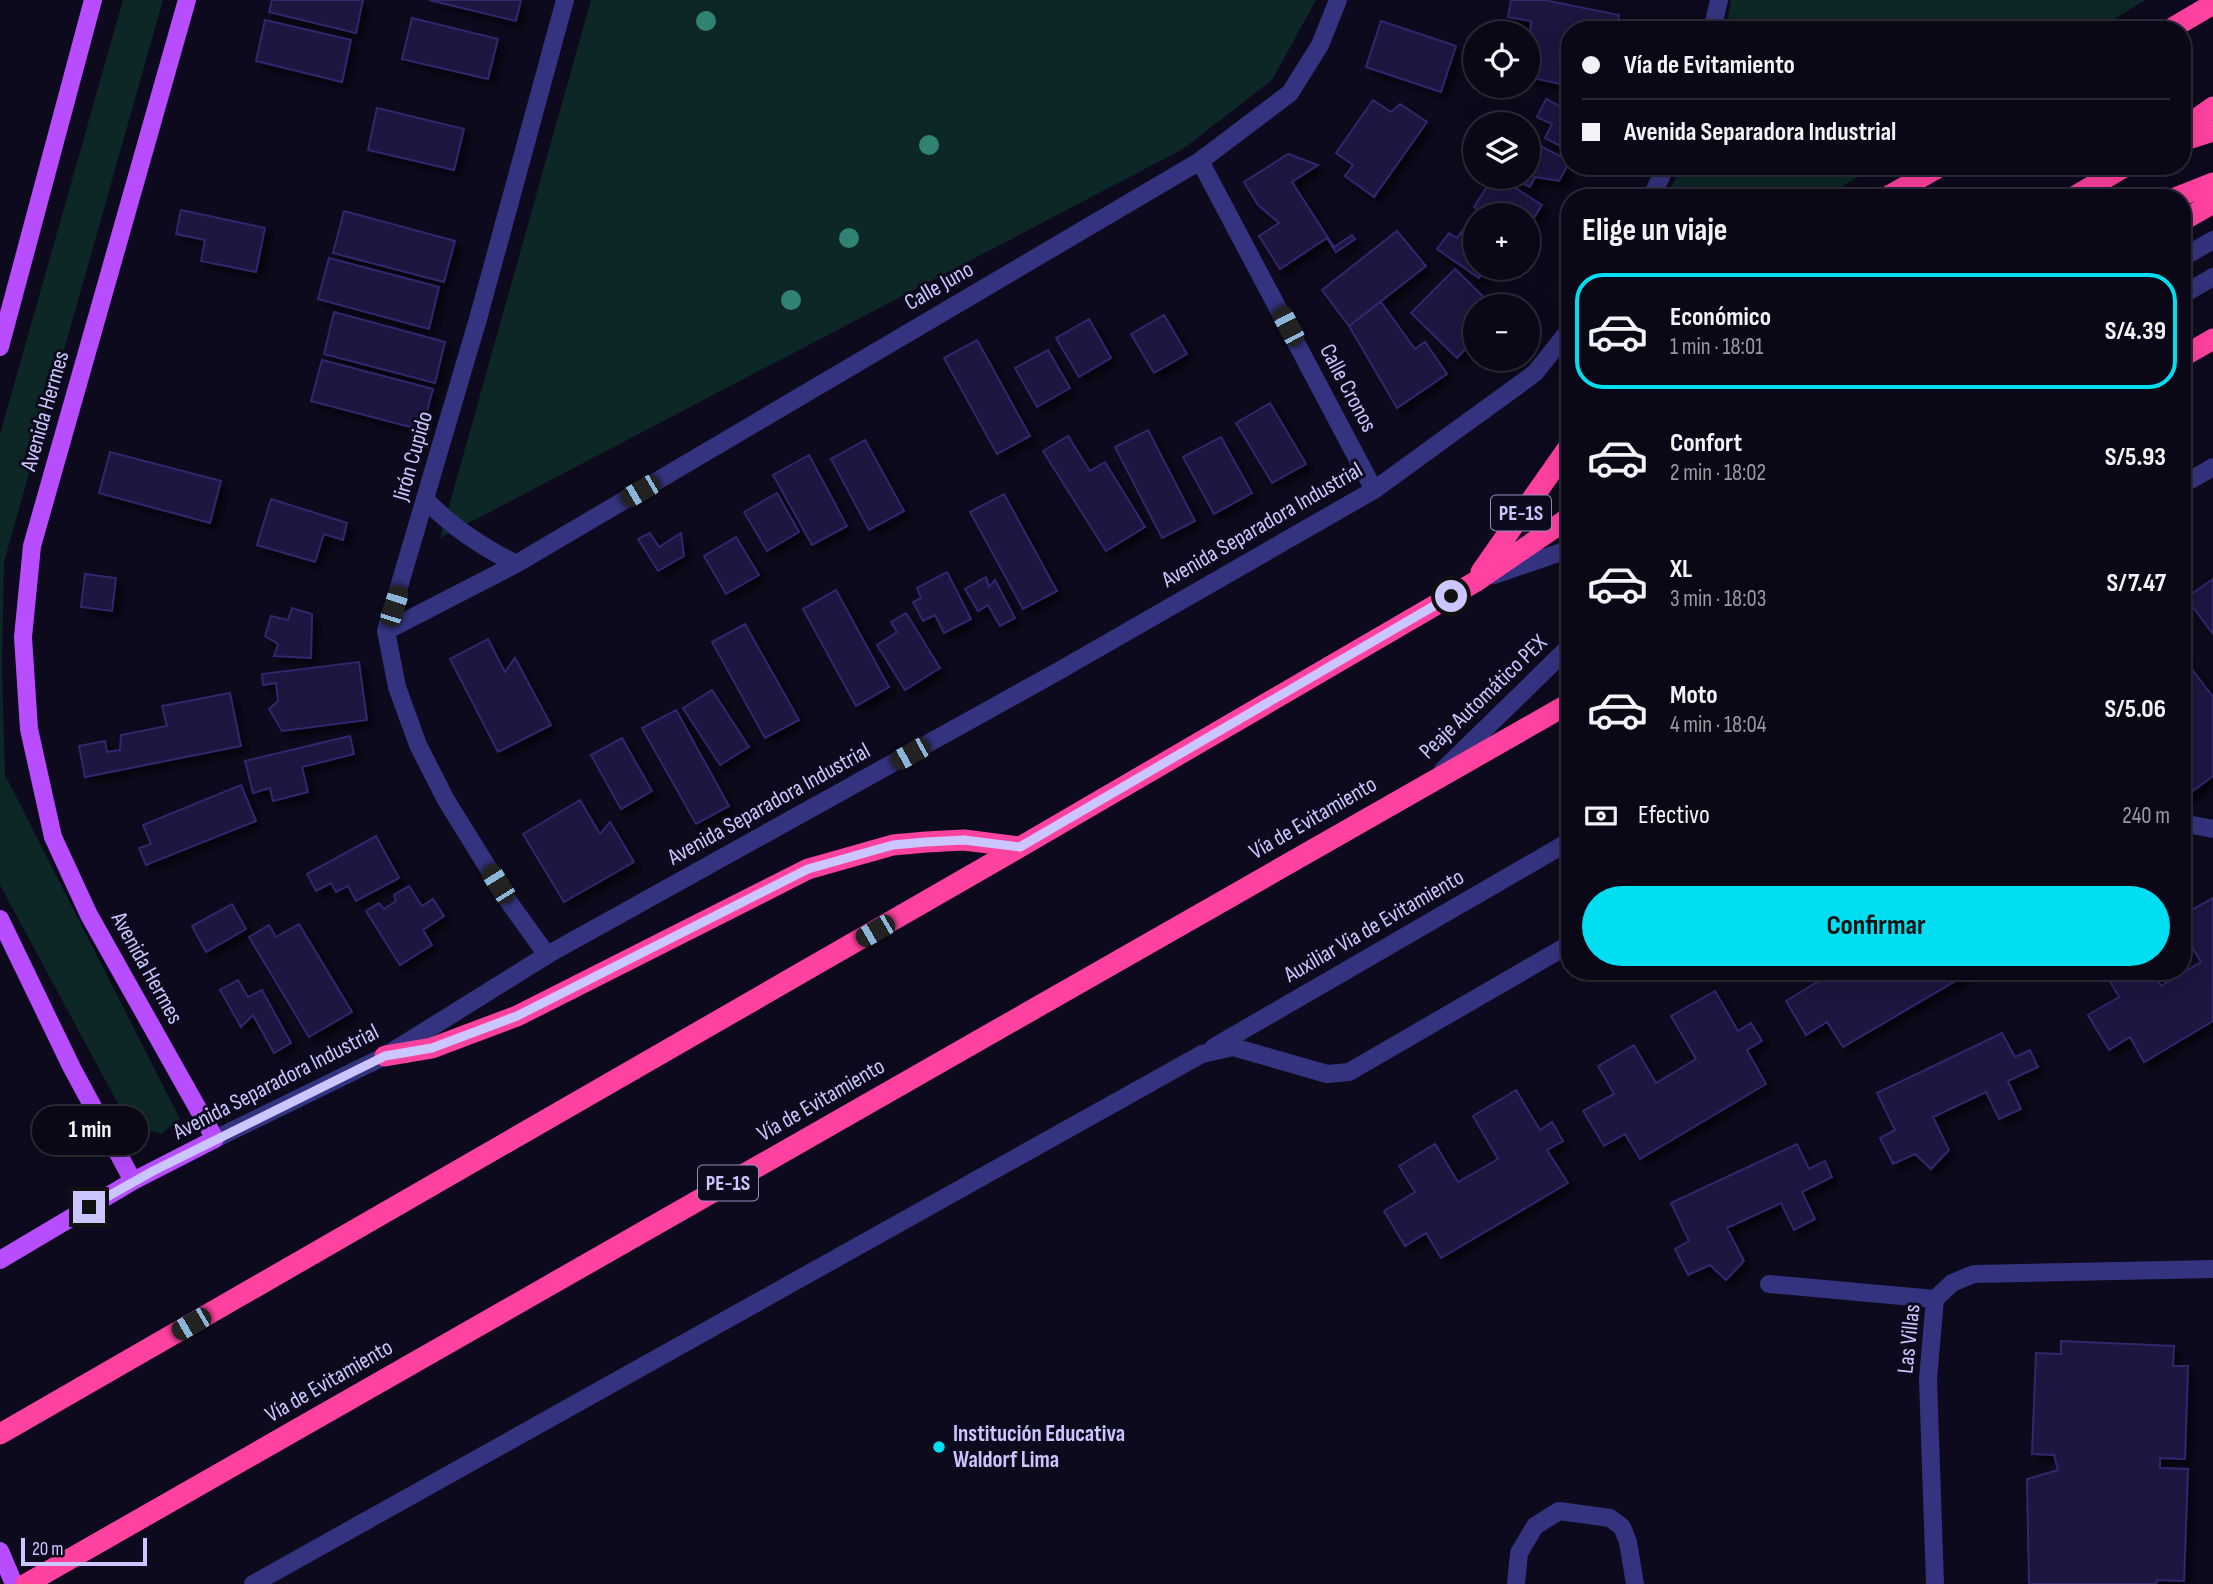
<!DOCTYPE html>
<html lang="es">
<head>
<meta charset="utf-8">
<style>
	:root { --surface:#0a0816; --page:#181623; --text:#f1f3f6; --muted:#999aa1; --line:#2a2935; --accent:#00dff1 }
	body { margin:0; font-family:"Sofia Sans Condensed",sans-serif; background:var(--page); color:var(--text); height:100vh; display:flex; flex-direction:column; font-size:26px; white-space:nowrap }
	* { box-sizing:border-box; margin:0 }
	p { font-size:23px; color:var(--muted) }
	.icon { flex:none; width:38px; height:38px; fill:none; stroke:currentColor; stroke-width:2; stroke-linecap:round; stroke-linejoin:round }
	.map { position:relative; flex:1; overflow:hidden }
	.sheet { position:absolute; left:1561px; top:189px; width:630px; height:791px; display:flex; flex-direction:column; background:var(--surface); border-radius:28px; box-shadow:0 7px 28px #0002,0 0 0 2px var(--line) }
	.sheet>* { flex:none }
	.top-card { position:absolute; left:1561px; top:21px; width:630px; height:154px; border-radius:28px; box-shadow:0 7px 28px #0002,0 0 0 2px var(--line); display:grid; align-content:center; height:154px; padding:0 21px; background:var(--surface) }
	.tools { position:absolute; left:1463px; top:21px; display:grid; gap:14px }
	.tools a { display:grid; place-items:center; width:77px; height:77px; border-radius:50%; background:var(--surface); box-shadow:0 7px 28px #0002,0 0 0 2px var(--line); font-size:35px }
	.scale { position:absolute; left:21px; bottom:18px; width:126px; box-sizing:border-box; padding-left:7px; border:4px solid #cbc6ff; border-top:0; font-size:19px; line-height:24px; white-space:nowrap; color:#cbc6ff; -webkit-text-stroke:5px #0d0a1d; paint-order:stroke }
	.end { position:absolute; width:32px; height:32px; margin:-16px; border:9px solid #cbc6ff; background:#111; box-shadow:0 0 0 4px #111 }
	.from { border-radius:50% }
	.bubble { position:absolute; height:49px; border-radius:24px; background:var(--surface); box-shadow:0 7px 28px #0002,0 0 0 2px var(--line); font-size:23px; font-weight:700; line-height:49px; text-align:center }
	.car { position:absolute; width:21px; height:42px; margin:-21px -10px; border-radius:9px; box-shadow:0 0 5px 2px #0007; background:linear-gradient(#222 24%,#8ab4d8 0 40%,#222 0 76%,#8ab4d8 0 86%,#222 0) }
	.top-card b { display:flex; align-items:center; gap:24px; height:66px; font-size:26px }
	.top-card b+b { border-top:2px solid var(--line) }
	.top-card i { width:18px; height:18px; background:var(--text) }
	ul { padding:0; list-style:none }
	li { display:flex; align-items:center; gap:21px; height:116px; margin:0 14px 10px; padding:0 7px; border:4px solid transparent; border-radius:28px }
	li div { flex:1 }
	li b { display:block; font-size:26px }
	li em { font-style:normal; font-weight:700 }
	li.selected { border-color:var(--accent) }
	li>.icon { width:63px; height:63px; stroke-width:1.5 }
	h2 { padding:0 21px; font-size:32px; line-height:84px }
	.pay { display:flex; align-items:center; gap:18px; height:77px; padding:0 21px; font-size:26px }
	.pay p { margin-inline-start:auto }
	.action { display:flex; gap:14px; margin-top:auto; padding:14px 21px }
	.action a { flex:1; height:80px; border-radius:42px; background:var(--accent); color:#111; font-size:28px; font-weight:700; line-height:80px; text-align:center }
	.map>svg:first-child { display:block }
	.green { fill:#0d2726 }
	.building { fill:#1d153f; stroke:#32266c; stroke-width:2; filter:url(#shadow) }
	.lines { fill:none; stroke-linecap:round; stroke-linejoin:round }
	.minor { stroke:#34337f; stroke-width:18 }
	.major { stroke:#b84dff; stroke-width:18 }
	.highway { stroke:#ff41a0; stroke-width:21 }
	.tree { fill:#308274 }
	.route { stroke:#cbc6ff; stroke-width:9 }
	.poi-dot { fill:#00dff1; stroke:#0d0a1d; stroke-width:2.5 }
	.labels { text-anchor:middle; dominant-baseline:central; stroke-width:6; stroke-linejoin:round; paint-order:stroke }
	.shield { fill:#0d0a1d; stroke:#928ebb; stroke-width:2 }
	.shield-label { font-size:21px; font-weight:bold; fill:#cbc6ff }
	.street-label { font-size:23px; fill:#cbc6ff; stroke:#0d0a1d }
	.poi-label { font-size:23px; font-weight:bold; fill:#cbc6ff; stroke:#0d0a1d; text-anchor:start }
</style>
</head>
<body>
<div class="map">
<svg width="2213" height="1584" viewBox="0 0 2213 1584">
	<defs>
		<filter id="shadow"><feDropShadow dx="6" dy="6" stdDeviation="3.5" flood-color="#0009"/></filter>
	</defs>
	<rect width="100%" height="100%" fill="#0d0a1d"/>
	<!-- green -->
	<path class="green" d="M123,0H163L4,562L2,668L5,775L180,1119L161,1134L129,1124L0,885V434Z
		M591,0H1316L1272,80L1183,149L440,538Z
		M1731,0H2145L2097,30H1726Z
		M1683,166H1875L1824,198H1664Z"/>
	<!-- building -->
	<path class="building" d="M272,0H363L356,33L269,12Z
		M429,0H521L516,21Z
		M1511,0H1544L1619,15L1617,30H1570V86L1528,77L1531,21L1508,17Z
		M412,18L498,39L488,79L402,59Z
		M265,20L351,40L342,82L256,61Z
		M1381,21L1456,46L1441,92L1366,67Z
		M1546,99L1570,111V151L1545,138L1552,124L1537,117Z
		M1373,100L1391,112L1400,104L1427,122L1374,197L1345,176L1353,165L1336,153Z
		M377,108L464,129L454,170L368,150Z
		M1528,140L1570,161L1559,181L1535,177L1530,187L1510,177H1528Z
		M1288,154L1318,165L1292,182L1334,247L1352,235L1355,239L1336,252L1327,238L1280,269L1259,236L1279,223L1258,205L1244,182Z
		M1493,177H1498L1542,205L1528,227V215H1487L1474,207Z
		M181,210L265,228L256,272L201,261L205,240L176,234Z
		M344,211L455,241L444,282L333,253Z
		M1473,216L1475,268H1486L1479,278L1437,249L1449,233L1457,238Z
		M1397,231L1426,266L1349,326L1322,290Z
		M329,258L439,287L429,329L318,299Z
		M1455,269L1493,306H1475V339L1457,358L1411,313Z
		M1381,302L1415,349L1425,342L1447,374L1397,408L1349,326Z
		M334,312L445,342L435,383L324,354Z
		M1164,315L1187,354L1154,373L1131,334Z
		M1089,319L1111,358L1079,377L1056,338Z
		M977,340L1030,436L997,454L944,358Z
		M1048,350L1070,388L1037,407L1015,368Z
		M322,360L433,389L422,430L311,401Z
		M1270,403L1306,464L1272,483L1236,423Z
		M1148,430L1195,521L1162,538L1115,447Z
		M1068,436L1090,471L1105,462L1145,527L1106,551L1043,451Z
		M1221,437L1252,493L1214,514L1183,457Z
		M865,440L904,511L869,530L831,459Z
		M110,452L221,481L210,523L99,493Z
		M809,455L847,526L812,545L773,475Z
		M777,493L799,532L767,551L744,512Z
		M1004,494L1057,591L1023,609L970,512Z
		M271,499L347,523L343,540L324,534L315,562L257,545Z
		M650,533L659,547L681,533L684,556L658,571L638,539Z
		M736,537L759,575L726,594L704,556Z
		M947,572L971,619L944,633L935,615L923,621L913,602L921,598L917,588Z
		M85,574L116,578L112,611L81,607Z
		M986,577L989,587L995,580L1015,618L1000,626L988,605L978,611L965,589Z
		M2213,579V634L2186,598Z
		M836,590L889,687L856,706L803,609Z
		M292,608L312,614L311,658L274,656L278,644L265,636L271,616L288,620Z
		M906,613L940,668L905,690L877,645L897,632L891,622Z
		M745,624L799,720L765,738L712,642Z
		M488,639L505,672L515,658L551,725L498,752L450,659Z
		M2182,656L2213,697V776L2182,799Z
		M359,662L367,720L282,731L269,709L278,701L276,683L263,685L262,674Z
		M712,690L749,747L720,765L683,708Z
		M230,693L241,746L85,777L79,746L105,741L107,752L120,750L121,735L167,726L162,706Z
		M676,710L729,806L696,824L642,728Z
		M350,736L354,754L302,767L308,792L273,801L270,788L253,793L245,761Z
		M622,738L652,791L621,809L591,755Z
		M241,785L256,821L146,865L139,848L151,844L143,825Z
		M580,800L600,834L610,822L634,862L564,902L523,834Z
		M376,836L399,878L356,901L348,886L336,892L331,883L316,891L307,874Z
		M409,886L422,906L433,899L444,916L423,930L432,945L400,965L366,911L379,903L384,909L396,901L394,895Z
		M2213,898V1021L2144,1062L2130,1037L2109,1050L2088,1015L2119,997L2104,971H2152L2161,986L2201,962L2182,930V915Z
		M232,904L246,929L206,952L192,926Z
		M299,924L352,1012L309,1037L249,937L269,925L276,937Z
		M1810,971H1968L1969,973L1843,1047L1827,1022L1806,1035L1786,1001L1817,982Z
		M238,980L248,997L262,990L291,1043L274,1053L253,1015L241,1027L220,990Z
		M1715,991L1738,1031L1751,1023L1762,1041L1747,1050L1766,1084L1640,1159L1625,1134L1604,1146L1583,1111L1614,1094L1598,1066L1634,1045L1656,1083L1696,1059L1671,1016Z
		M2002,1033L2015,1057L2030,1050L2038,1067L2008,1081L2021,1109L1999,1119L1986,1092L1933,1117L1949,1150L1931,1169L1915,1154L1893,1164L1880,1138L1895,1130L1877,1093Z
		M1516,1090L1540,1130L1552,1122L1563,1141L1547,1150L1568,1183L1441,1258L1426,1233L1405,1246L1384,1211L1415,1192L1399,1166L1435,1144L1458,1182L1498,1159L1473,1116Z
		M1797,1144L1809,1169L1825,1161L1832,1177L1802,1192L1815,1219L1794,1230L1781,1203L1727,1228L1744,1261L1726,1280L1710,1265L1688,1275L1675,1249L1689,1241L1671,1203Z
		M2061,1341L2174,1346L2173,1366H2188L2185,1459L2160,1458V1468L2188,1469L2184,1581L2157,1580L2156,1584H2029L2027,1479L2058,1470L2054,1455L2032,1454L2036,1353L2061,1354Z"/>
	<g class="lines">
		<!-- minor -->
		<path class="minor" d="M1712,30L1719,0
			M1200,161L1374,490
			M1651,198L1666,166
			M2182,258L2213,240
			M2182,295L2213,277
			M2182,485L2213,467
			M426,500C453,528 481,546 516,564
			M1494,575L1570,549
			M386,631L516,564L1200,161L1290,93L1320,45L1338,0
			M1443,770L1570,646
			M2182,823L2213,829
			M547,955L511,905L446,800L418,745L397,687L386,631L478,319L565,0
			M1214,1047L1570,841
			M215,1139L385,1056L547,955L1055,673L1374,490L1535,373L1570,329
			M1769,1284L1935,1299
			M253,1584L1202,1054L1233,1047L1327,1074L1349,1072L1570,944
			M1516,1584L1519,1553L1535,1526L1559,1511L1610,1518L1622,1527L1628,1542L1635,1584
			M1935,1584L1928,1379L1935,1299L1952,1283L1974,1274L2213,1269"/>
		<!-- major -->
		<path class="major" d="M0,347L93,0
			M0,919L72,1068L133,1181
			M0,1260L133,1181L215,1139L89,915L53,837L29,729L23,637L32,546L187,0
			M0,1551L14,1584"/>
		<!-- highway -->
		<path class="highway" d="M2169,30L2213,4
			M2182,129L2213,107
			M2182,141L2213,131
			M1885,198L1941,166
			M2072,198L2126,166
			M2175,198L2213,183
			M2182,221L2213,203
			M2182,357L2213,339
			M1481,572L1570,445
			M385,1056L432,1048L517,1016L808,869L893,845L926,842L964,840L1020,847
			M0,1434L1020,847L1475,582L1570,517
			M26,1584L1570,703"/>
	</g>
	<!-- trees -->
	<g class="tree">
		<circle cx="706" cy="21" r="10"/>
		<circle cx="929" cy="145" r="10"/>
		<circle cx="849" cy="238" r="10"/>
		<circle cx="791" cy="300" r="10"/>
	</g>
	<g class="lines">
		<!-- route -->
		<path class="route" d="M89,1207L153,1171L385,1056L432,1048L517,1016L808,869L893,845L926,842L964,840L1020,847L1451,596"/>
	</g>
	<!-- markers -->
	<circle class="poi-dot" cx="939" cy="1447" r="7"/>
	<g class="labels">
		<!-- shield labels -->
		<g class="shield">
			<rect x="1491" y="495.5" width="60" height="35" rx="5"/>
			<rect x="698" y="1165.5" width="60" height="35" rx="5"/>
		</g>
		<g class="shield-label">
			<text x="1521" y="513">PE-1S</text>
			<text x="728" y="1183">PE-1S</text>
		</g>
		<!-- street labels -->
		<g class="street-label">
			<text transform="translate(939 286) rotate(-30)">Calle Juno</text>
			<text transform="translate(1348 388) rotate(62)">Calle Cronos</text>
			<text transform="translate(45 411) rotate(-74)">Avenida Hermes</text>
			<text transform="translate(413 456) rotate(-74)">Jirón Cupido</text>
			<text transform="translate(1262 525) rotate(-30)">Avenida Separadora Industrial</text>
			<text transform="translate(1483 697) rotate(-44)">Peaje Automático PEX</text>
			<text transform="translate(769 804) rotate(-29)">Avenida Separadora Industrial</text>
			<text transform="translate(1313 818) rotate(-30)">Vía de Evitamiento</text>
			<text transform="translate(1374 926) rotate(-30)">Auxiliar Via de Evitamiento</text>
			<text transform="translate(147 968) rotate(61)">Avenida Hermes</text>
			<text transform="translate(276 1082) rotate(-27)">Avenida Separadora Industrial</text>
			<text transform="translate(821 1100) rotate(-30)">Vía de Evitamiento</text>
			<text transform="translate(1909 1339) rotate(-84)">Las Villas</text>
			<text transform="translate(329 1381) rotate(-30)">Vía de Evitamiento</text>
		</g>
		<!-- poi labels -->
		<g class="poi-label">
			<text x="953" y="1434">Institución Educativa<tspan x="953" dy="26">Waldorf Lima</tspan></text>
		</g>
	</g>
</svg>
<div class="tools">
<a><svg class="icon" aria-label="locate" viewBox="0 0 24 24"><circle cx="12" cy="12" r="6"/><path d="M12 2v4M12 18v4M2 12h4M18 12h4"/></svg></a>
<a><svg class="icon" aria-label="layers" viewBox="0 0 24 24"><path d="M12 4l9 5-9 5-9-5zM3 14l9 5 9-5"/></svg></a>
<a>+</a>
<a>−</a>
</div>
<div class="scale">20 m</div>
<i class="end from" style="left:1451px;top:596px"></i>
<i class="end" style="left:89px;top:1207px"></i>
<div class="bubble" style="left:32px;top:1106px;width:116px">1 min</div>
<i class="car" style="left:1288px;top:326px;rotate:332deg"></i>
<i class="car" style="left:640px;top:491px;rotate:240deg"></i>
<i class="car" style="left:394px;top:606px;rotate:18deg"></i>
<i class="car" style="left:910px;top:754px;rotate:241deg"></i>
<i class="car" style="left:498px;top:884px;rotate:328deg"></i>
<i class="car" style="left:875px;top:931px;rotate:240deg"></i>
<i class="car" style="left:191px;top:1324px;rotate:240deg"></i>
<div class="top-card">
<b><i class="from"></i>Vía de Evitamiento</b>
<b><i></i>Avenida Separadora Industrial</b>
</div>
<section class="sheet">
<h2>Elige un viaje</h2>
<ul>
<li class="selected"><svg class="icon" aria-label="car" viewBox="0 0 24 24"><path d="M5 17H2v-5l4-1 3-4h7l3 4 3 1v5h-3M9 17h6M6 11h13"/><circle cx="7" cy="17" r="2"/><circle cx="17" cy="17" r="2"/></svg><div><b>Económico</b><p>1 min · 18:01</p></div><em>S/4.39</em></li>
<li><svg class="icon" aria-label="car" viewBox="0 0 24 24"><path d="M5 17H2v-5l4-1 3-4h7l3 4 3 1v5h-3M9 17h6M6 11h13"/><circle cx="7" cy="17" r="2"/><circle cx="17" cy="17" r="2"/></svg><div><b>Confort</b><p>2 min · 18:02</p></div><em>S/5.93</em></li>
<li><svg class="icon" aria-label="car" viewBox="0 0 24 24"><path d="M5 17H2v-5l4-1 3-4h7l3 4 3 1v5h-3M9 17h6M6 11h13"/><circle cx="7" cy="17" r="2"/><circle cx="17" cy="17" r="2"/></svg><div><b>XL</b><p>3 min · 18:03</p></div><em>S/7.47</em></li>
<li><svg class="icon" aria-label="car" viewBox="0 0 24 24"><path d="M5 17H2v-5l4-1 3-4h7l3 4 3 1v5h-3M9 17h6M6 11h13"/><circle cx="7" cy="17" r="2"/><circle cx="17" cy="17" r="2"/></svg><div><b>Moto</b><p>4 min · 18:04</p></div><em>S/5.06</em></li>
</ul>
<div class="pay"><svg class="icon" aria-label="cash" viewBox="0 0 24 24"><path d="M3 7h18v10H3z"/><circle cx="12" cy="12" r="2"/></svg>Efectivo<p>240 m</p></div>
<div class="action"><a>Confirmar</a></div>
</section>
</div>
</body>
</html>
